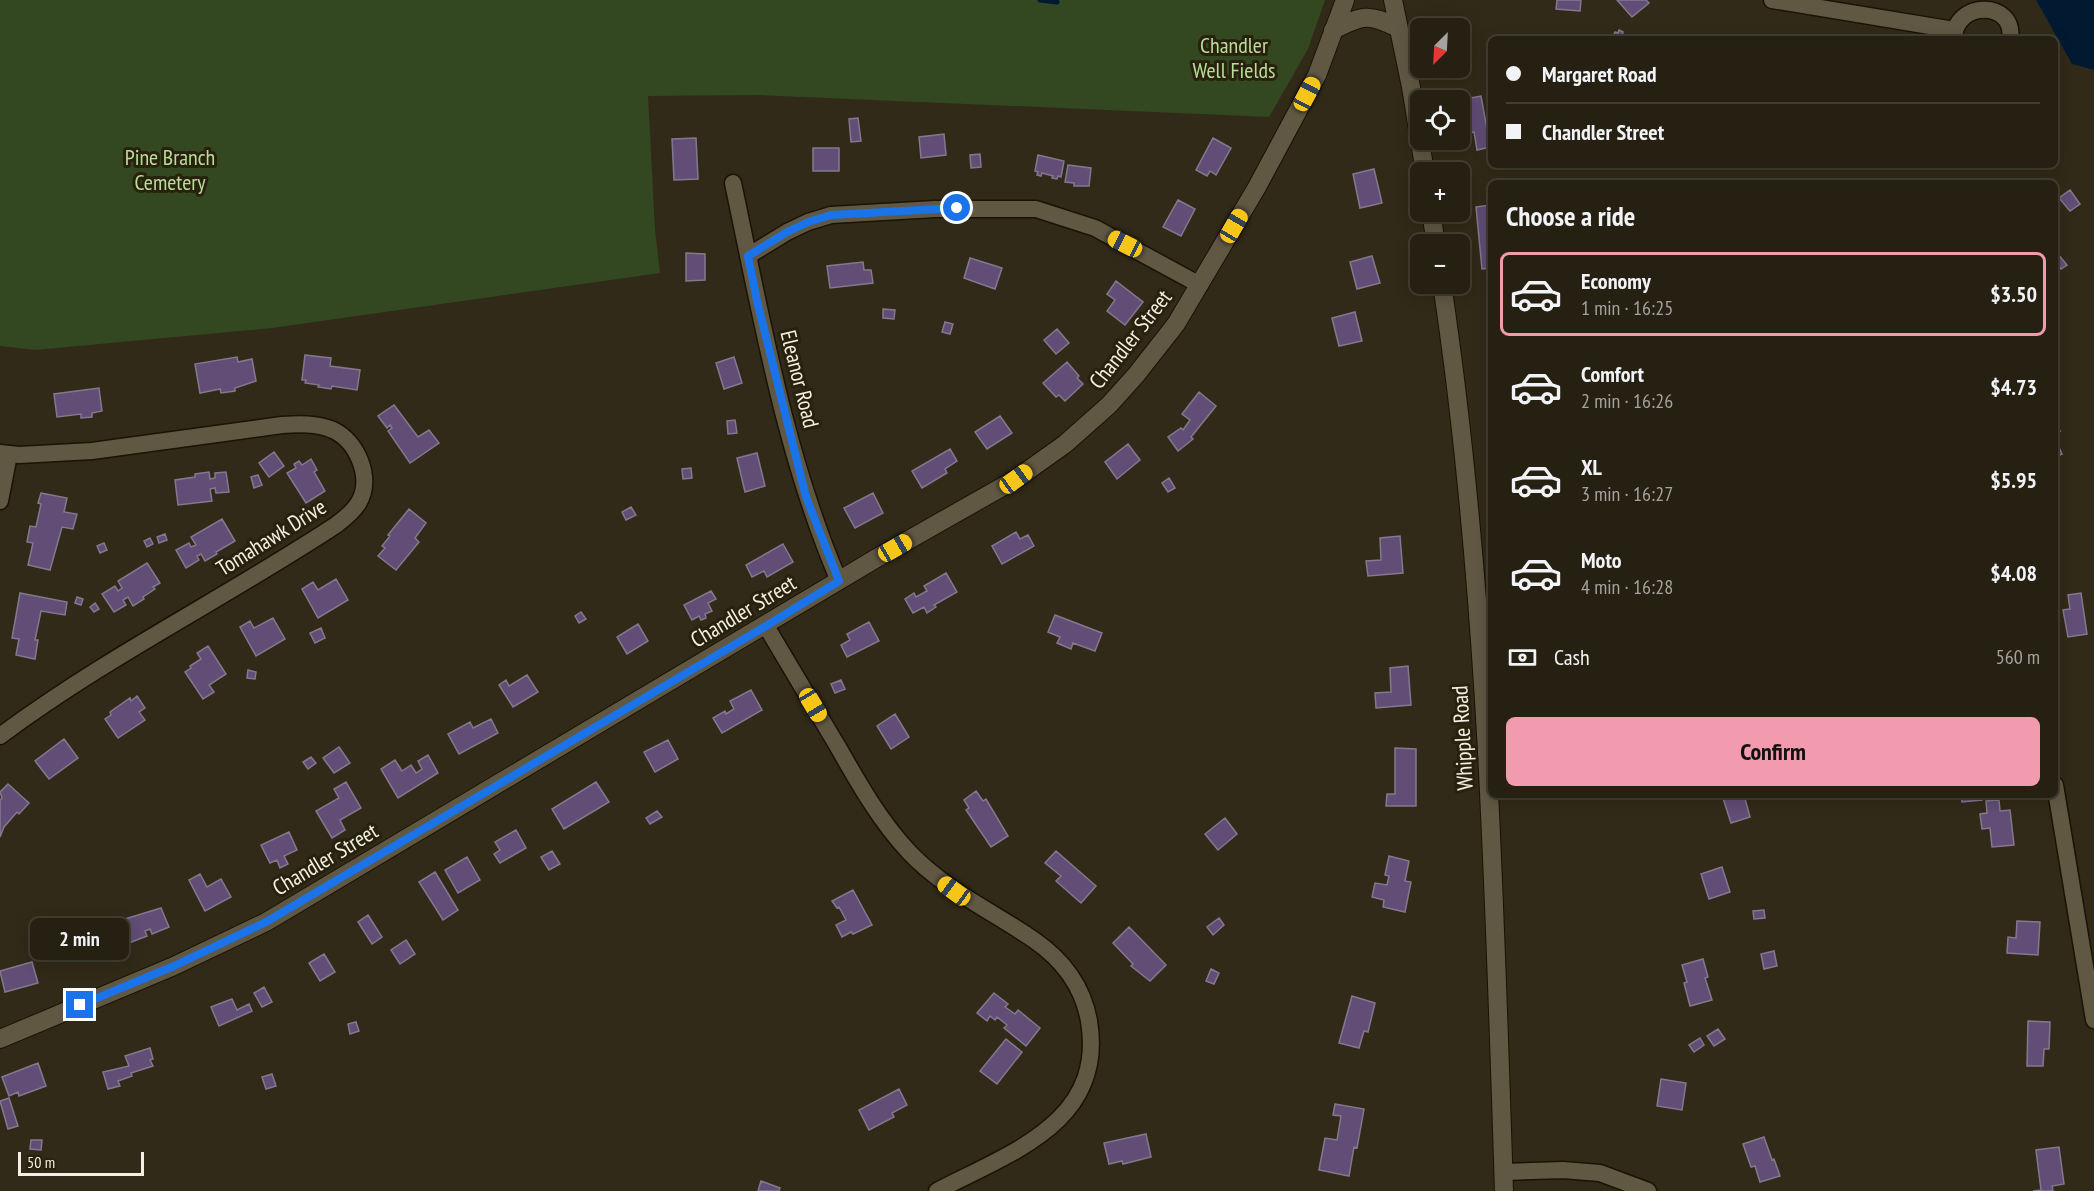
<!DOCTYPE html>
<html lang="en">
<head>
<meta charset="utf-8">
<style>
	:root { --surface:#262012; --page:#2e281b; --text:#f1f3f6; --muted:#a4a39f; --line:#423e32; --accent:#f29aae }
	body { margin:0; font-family:"PT Sans Narrow",sans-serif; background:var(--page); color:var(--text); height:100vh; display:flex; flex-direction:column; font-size:22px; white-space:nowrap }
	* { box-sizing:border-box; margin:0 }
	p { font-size:20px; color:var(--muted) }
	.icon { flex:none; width:33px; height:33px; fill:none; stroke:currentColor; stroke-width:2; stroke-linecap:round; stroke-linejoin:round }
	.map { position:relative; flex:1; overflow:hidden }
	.panel { position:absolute; left:1488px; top:180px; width:570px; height:618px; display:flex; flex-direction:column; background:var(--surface); border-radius:9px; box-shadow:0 3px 15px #0003,0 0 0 2px var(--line) }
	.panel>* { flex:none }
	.hud { position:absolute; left:1488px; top:36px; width:570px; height:132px; border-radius:9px; box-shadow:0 3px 15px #0003,0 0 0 2px var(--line); display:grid; align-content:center; height:132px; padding:0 18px; background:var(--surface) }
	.needle { width:39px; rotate:204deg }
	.controls { position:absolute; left:1410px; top:18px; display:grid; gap:12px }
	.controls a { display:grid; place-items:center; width:60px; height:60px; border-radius:9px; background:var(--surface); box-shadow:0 3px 15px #0003,0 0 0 2px var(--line); font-size:30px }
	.scale { position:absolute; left:18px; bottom:15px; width:126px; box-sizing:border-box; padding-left:6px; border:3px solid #f4efe3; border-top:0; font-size:16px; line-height:21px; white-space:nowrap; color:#f4efe3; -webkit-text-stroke:4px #28210e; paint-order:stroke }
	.end { position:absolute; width:27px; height:27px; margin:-14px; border:8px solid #1a73e8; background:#fff; box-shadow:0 0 0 3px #fff }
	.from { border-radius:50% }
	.bubble { position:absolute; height:42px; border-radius:9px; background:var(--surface); box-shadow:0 3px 15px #0003,0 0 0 2px var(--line); font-size:20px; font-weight:800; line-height:42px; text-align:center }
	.car { position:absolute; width:18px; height:36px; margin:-18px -9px; border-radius:8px; box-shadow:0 0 4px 2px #0007; background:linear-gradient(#f5c518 24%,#345 0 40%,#f5c518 0 76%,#345 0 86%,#f5c518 0) }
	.hud b { display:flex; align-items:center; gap:21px; height:57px; font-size:22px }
	.hud b+b { border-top:2px solid var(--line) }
	.hud i { width:15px; height:15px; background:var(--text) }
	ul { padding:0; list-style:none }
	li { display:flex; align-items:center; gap:18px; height:84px; margin:0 12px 9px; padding:0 6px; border:3px solid transparent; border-radius:9px }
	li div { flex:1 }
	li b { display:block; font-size:22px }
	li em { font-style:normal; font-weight:800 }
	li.selected { border-color:var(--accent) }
	li>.icon { width:54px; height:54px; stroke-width:1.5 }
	h2 { padding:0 18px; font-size:27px; line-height:72px }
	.pay { display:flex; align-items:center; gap:15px; height:66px; padding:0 18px; font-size:22px }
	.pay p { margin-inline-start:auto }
	.action { display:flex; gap:12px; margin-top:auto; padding:12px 18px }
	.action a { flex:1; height:69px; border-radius:9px; background:var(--accent); color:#111; font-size:24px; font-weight:800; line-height:69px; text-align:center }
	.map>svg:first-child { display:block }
	.green { fill:#334721 }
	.water { fill:#011a31 }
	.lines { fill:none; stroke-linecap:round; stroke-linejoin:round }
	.stream { stroke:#011a31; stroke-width:5 }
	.building { fill:#614d75; stroke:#83798e; stroke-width:1.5 }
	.minor-casing { stroke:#1a1303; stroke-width:19 }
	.secondary-casing { stroke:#1a1303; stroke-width:20 }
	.minor { stroke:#615844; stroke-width:16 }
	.secondary { stroke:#615844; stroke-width:18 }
	.route { stroke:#1a73e8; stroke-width:8 }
	.labels { text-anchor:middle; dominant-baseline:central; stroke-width:6; stroke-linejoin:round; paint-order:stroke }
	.park-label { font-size:22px; fill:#b9de9a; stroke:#28210e }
	.street-label { font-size:22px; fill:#f4efe3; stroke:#28210e }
</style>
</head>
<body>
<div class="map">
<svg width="2094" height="1191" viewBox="0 0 2094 1191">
	<rect width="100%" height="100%" fill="#322a18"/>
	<!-- green -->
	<path class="green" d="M0,0H1325L1308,49L1269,117L758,95L648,96L655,230L660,273L272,328L35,350L0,346Z"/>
	<!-- water -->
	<path class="water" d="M2036,0H2094V70L2072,64Z"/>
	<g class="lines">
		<!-- stream -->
		<path class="stream" d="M1040,0L1057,2"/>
	</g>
	<!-- building -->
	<path class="building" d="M1557,0H1581L1580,11L1556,9Z
		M1617,0H1646L1649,3L1632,17Z
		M1619,30L1623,32L1622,39H1612L1615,32L1618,33Z
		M1481,96L1488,135L1491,134V147L1477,150L1474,132L1465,134L1459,100Z
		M858,118L861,141L851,142L849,119Z
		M944,134L946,155L921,158L919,137Z
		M696,138L698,179L674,180L672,139Z
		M1213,138L1231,148L1216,175L1210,171L1207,176L1196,170Z
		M813,148H839V171H813Z
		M980,154L981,167L971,168L970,155Z
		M1038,155L1064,161L1061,177L1058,176L1057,179L1052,178L1053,176L1042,173L1041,176L1037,175L1038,172L1035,171Z
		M1068,165L1091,168L1089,186H1074V183L1065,182Z
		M1374,169L1382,203L1360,208L1353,174Z
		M2070,190L2080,204L2070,211L2059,198Z
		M1178,200L1195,209L1181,236L1163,227Z
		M1491,205V268L1482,269L1476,207Z
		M686,253L705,254V280L686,281Z
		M2057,253L2067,265L2061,269L2059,267L2055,270V254Z
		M1372,256L1380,283L1357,289L1350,262Z
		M970,258L1002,268L995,289L964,278Z
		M863,262L864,270H871L873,283L830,288L827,266Z
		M1116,281L1143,302L1125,325L1107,311L1115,300L1107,294Z
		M883,309L895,310L894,319L883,318Z
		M1355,312L1362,341L1339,346L1332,318Z
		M945,322L953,324L950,334L942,332Z
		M1057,329L1069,343L1056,354L1044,340Z
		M305,355L331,358L330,366L360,370L357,390L332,386L331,389L318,387L319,385L305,383L306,380H302Z
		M237,357L238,362L252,359L256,381L235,388V391L221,393L220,389L200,393L195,364Z
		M734,357L742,383L724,389L716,363Z
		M1067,362L1079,376L1077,378L1083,384L1065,401L1059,395L1056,397L1043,383Z
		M99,388L102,411L92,413V417L81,418V414L57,417L54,394Z
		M1199,392L1216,406L1191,437L1193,439L1178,451L1168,437L1181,428L1183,430L1190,420L1182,414Z
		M394,405L418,437L429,430L439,443L410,463L388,431L392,428L390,425L387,428L378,416Z
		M1000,416L1012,433L987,449L975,432Z
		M735,420L737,433L728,434L727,421Z
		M2055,420L2060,431L2055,433Z
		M2055,438L2062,454L2055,457Z
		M1128,444L1140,460L1117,479L1105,462Z
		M950,449L957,461L945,469L947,473L922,488L912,471Z
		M274,452L284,466L269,477L259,463Z
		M757,453L765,486L745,492L737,458Z
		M311,459L317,470L314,472L325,491L306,503L287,473L296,468L294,464L299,461L302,465Z
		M691,468L692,478L683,479L682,469Z
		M209,472L210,479L215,478V473L226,472L229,492L216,493L215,488L210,489L212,501L178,505L175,480L195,477V474Z
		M258,475L262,485L254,488L251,477Z
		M1169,478L1175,488L1168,492L1162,483Z
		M41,493L67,498L64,512L77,514L73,529L62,527L50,570L28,565L33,543L27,542L30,526L36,527L41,504L38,503Z
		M873,493L883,513L855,528L844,508Z
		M631,507L636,515L626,520L622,512Z
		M409,509L426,523L415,538L419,542L396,570L378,556L385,548L382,546L390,536L388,535Z
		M222,519L235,541L216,552L217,554L205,561L201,554L197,556L199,560L186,568L176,550L189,543L191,547L196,545L191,537Z
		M1016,532L1020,539L1028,535L1034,546L1002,564L992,546Z
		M165,534L167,540L159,543L157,537Z
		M1400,536L1403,573L1368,576L1366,561L1381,560L1380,538Z
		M150,538L153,544L147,547L144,541Z
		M104,543L107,550L100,553L97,546Z
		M783,544L793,562L767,577L764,571L752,577L746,565Z
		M147,563L160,583L153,587L155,589L143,597L144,599L133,606L128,597L123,600L126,605L114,612L102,594L115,586L118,591L122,588L118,581Z
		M946,573L957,592L934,605L936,607L927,613L924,607L913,613L905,599L914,593L916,597L927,591L924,586Z
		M336,579L348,600L318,618L302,589L313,582L318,590Z
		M711,591L716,599L708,603L712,611L705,614L706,618L701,620L699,616L692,620L684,605Z
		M20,593L67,602L65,615L41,611L35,640H38L35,659L16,655L19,639L12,638Z
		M2081,593L2087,634L2068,637L2063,610L2070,609L2068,595Z
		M77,597L83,599L81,605L75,603Z
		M95,603L99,609L94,612L90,607Z
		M581,612L586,619L579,623L575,616Z
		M1055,615L1102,633L1095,651L1073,643L1071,649L1057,643L1060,637L1048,632Z
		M273,618L285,639L256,656L240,627L250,621L254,628Z
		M869,622L879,641L847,657L841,645L850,640L847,634Z
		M638,624L648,641L627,654L617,637Z
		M321,628L325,638L315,643L310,633Z
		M208,646L226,674L209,685L214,692L203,699L185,672L191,668L190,666L201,659L197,653Z
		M1408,666L1411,705L1376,708L1375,693L1391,692L1390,668Z
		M248,670L256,672L255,679L247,678Z
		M527,675L538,692L513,707L499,685L506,680L509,686Z
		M841,680L845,689L835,693L831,684Z
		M751,690L762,710L722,733L713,718L725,711L726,714L734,709L730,701Z
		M137,696L145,708L139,712L145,720L118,738L105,719L111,715L110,712L130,698L131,701Z
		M895,714L909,737L891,749L877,726Z
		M491,719L498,733L459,754L448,734L470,722L473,728Z
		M64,739L78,758L49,779L35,761Z
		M668,740L678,759L655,772L644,752Z
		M339,747L350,763L334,773L323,758Z
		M1395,748L1416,749V806H1386L1387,794H1395Z
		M428,755L438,773L398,798L381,769L395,760L402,771L411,765L416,773L422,769L418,761Z
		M311,757L316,763L308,769L303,762Z
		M346,782L361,808L340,820L345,830L332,838L316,811L339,798L334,789Z
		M596,782L609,802L564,829L552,809Z
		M8,784L29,803L19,814L17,812L4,827L0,837V800L2,798L0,792Z
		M976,791L983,801L986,799L1008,836L991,847L966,810L969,808L964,800Z
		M1722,795H1744L1750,817L1731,823Z
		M1961,795H1981L1982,800L1962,802Z
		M1999,800L2000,811L2010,810L2014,845L1992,847L1990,828L1982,829L1980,814L1987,813L1986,801Z
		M657,811L662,817L650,824L646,818Z
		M1225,818L1237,834L1218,850L1205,834Z
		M516,830L526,848L500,863L494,854L500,850L495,842Z
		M289,832L297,850L284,856L288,864L280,868L277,860L270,863L261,845Z
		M552,851L560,864L549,870L541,857Z
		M1056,851L1096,886L1081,903L1056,881L1061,876L1045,863Z
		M1389,856L1409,861L1405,881L1411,882L1405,912L1383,907L1384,900L1372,897L1375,883L1387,885L1389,876L1385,875Z
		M467,857L480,880L458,893L445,870Z
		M1722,867L1730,892L1709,899L1701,874Z
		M435,872L458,910L443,920L419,882Z
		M200,874L207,887L221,879L231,897L205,911L189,880Z
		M853,890L872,925L853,934L851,932L842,937L836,925L846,920L839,907L837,908L832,901Z
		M161,908L169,927L152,934L150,929L145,931L147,936L121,946L112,923Z
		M1764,910L1765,918L1754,919L1753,911Z
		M368,915L382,937L372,944L358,922Z
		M1219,918L1224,925L1213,935L1207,927Z
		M2017,921L2040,922L2038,955L2007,953L2008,937L2016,938Z
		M1129,927L1166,965L1150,981L1131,966L1133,964L1113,943Z
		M406,940L415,954L400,964L391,950Z
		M1774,951L1777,966L1764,969L1761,954Z
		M324,954L335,972L320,981L309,963Z
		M1703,959L1708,977L1705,978L1712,1000L1690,1006L1684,983L1687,982L1682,965Z
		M32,962L38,983L5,992L0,971Z
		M1211,969L1219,973L1214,984L1206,981Z
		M264,987L272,1002L262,1007L254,993Z
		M994,993L1008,1004L1005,1007L1015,1014L1018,1010L1040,1028L1026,1046L1004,1028L1007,1025L997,1017L995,1020L990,1016L987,1021L977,1013Z
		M1352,996L1375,1003L1368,1032L1364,1031L1359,1048L1339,1043Z
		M232,999L237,1010L249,1004L252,1011L219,1026L211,1007Z
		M2028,1021L2050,1022L2049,1049H2044L2043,1066H2027Z
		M356,1022L359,1031L350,1034L348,1024Z
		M1718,1029L1725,1039L1714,1046L1707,1036Z
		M1700,1038L1704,1045L1694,1052L1689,1045Z
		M1006,1039L1022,1052L997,1084L980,1071Z
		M150,1048L153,1059L150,1060L153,1066L131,1073L132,1076L118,1081L120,1086L108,1089L103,1072L129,1066L125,1056Z
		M38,1063L46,1086L19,1096L18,1092L9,1096L2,1077Z
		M272,1074L276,1086L266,1089L262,1077Z
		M1661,1079L1686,1083L1682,1110L1657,1106Z
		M899,1089L907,1105L892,1113L894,1117L869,1130L859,1110Z
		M9,1098L18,1126L8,1129L0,1101Z
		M1335,1104L1364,1109L1357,1148L1354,1147L1349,1176L1319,1170L1325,1138L1337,1140L1341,1116L1333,1115Z
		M1146,1134L1151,1157L1123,1164L1122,1161L1109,1164L1104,1143Z
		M1764,1137L1772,1160L1774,1159L1780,1176L1760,1182L1755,1166L1751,1167L1743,1144Z
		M31,1140H42L41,1150L30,1149Z
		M2059,1147L2064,1184L2052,1186L2053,1191H2033L2041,1190L2036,1150Z
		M761,1181L780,1188L779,1191H758Z"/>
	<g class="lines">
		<!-- minor casing -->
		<g class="minor-casing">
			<path id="minor" d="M1772,0L1954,30
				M1954,39C1954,0 2016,0 2010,39
				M733,183C761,315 785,456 839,581
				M748,256L787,232L808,222L831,215L935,209H1036L1095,228L1200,285
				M0,453L19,455L92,451L282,425C299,424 316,423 333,430C357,441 373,478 359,502C354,511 344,519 336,525C225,598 106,657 0,736
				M0,501L9,455
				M766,626C790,667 814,707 838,747C859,784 880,821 909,852C945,890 992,911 1034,940C1063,960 1083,987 1089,1021C1106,1123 1009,1153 937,1191
				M2055,785L2094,1020
				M1503,1172L1563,1170L1600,1173L1648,1191"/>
		</g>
		<!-- secondary casing -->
		<g class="secondary-casing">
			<path id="secondary" d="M1393,0L1411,87L1425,172
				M1333,30C1363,15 1368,13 1398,28
				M1431,212L1436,244
				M1442,284C1487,584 1494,888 1504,1191
				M0,1039L174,966L266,922L875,559L1016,479L1065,444L1109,405L1136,375L1176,324L1257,187L1317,75L1345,0"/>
		</g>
		<!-- minor -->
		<use href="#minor" class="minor"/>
		<!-- secondary -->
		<use href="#secondary" class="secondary"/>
	</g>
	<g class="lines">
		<!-- route -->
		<path class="route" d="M80,1005L174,966L266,922L766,626L839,581L806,497L757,301L748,256L787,232L808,222L831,215L957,208"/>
	</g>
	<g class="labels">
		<!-- park labels -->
		<g class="park-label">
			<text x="1234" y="45">Chandler<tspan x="1234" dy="25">Well Fields</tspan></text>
			<text x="170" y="157">Pine Branch<tspan x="170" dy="25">Cemetery</tspan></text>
		</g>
		<!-- street labels -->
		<g class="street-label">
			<text transform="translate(1130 339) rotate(-52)">Chandler Street</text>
			<text transform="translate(800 379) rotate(76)">Eleanor Road</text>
			<text transform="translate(271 537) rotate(-32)">Tomahawk Drive</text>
			<text transform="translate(743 611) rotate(-31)">Chandler Street</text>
			<text transform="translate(1462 738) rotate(-93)">Whipple Road</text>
			<text transform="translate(325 859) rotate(-31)">Chandler Street</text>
		</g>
	</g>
</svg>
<div class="controls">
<a><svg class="needle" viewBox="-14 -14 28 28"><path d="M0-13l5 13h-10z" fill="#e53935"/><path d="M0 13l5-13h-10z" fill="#a4a39f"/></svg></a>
<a><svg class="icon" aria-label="locate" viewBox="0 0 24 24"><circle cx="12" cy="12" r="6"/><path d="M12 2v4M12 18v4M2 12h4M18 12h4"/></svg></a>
<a>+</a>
<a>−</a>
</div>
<div class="scale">50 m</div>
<i class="end from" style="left:957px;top:208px"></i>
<i class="end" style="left:80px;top:1005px"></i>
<div class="bubble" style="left:30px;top:918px;width:99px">2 min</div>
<i class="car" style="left:1307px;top:94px;rotate:28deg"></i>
<i class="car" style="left:1234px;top:226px;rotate:30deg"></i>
<i class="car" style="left:1125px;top:244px;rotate:297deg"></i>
<i class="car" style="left:1016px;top:479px;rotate:54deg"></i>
<i class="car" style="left:895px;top:548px;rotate:60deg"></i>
<i class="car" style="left:813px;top:705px;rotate:149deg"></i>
<i class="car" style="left:954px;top:891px;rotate:306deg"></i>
<div class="hud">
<b><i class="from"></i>Margaret Road</b>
<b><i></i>Chandler Street</b>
</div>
<section class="panel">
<h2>Choose a ride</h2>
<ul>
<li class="selected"><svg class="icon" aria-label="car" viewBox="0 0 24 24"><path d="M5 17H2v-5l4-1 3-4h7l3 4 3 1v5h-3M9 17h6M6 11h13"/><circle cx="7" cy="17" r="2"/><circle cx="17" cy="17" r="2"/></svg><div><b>Economy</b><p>1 min · 16:25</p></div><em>$3.50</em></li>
<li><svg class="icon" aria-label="car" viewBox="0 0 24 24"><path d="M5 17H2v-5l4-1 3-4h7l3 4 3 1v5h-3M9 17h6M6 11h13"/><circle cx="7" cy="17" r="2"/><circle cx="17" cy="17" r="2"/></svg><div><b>Comfort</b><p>2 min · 16:26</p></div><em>$4.73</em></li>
<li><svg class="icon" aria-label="car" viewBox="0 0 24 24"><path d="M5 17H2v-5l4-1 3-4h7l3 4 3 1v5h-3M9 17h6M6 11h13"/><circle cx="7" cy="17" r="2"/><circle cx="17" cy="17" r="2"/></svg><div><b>XL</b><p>3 min · 16:27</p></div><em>$5.95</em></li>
<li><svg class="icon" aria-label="car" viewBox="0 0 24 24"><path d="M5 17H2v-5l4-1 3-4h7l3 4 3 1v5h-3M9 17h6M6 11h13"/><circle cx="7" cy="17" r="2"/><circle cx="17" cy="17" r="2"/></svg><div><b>Moto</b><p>4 min · 16:28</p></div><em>$4.08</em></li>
</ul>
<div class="pay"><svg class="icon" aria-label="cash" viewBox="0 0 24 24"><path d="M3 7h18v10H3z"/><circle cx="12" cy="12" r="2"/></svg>Cash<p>560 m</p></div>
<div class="action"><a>Confirm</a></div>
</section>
</div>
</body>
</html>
